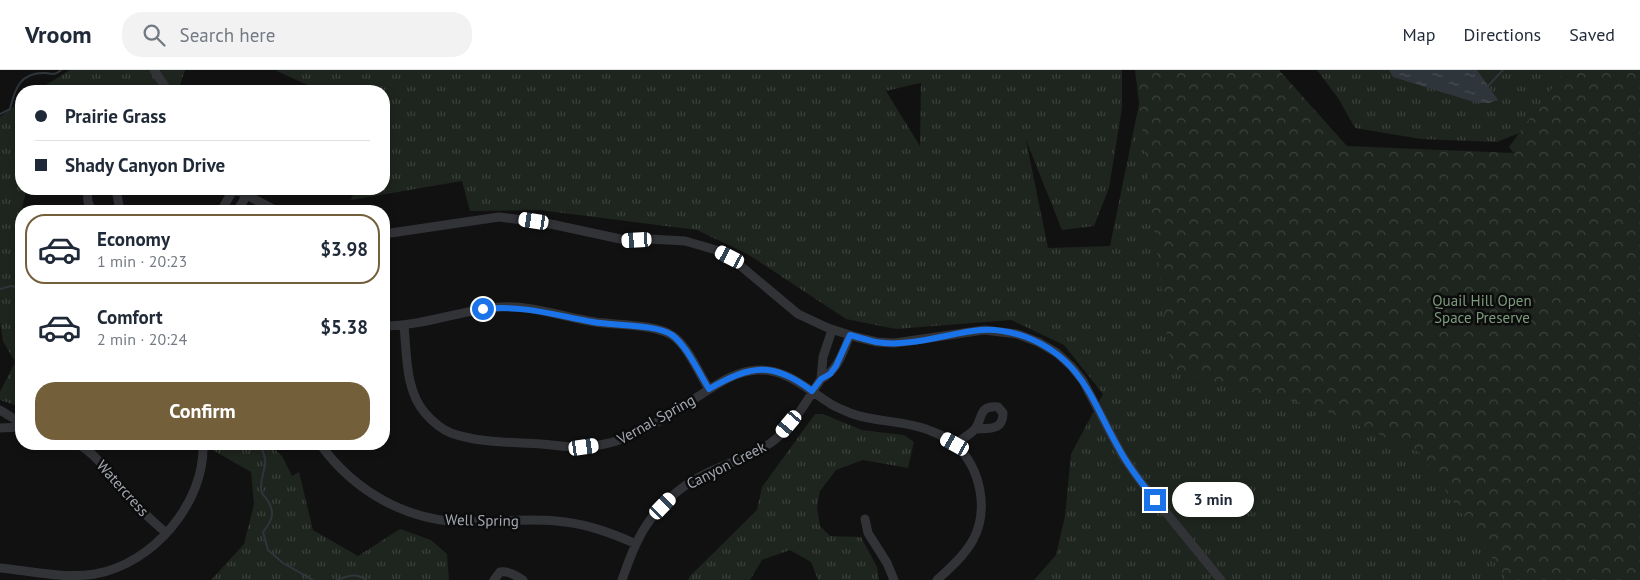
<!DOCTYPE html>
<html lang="en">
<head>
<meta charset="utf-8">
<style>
	:root { --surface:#fff; --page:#f2f2f3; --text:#1f2937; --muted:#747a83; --line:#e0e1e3; --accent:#745f3b }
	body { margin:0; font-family:"PT Sans",sans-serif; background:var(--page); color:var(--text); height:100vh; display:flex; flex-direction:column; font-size:19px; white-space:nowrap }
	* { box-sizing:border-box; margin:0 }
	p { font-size:16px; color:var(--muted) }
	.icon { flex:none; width:28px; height:28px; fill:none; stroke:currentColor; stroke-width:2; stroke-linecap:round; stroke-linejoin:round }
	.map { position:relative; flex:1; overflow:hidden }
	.side { position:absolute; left:15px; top:135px; width:375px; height:245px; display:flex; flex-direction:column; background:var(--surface); border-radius:20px; box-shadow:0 2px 8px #0003 }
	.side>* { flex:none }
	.guide { position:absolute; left:15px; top:15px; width:375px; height:110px; border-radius:20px; box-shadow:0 2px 8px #0003; display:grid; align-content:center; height:110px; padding:0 20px; background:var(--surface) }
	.end { position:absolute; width:22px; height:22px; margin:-11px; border:6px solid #1a73e8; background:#fff; box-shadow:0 0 0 2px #fff }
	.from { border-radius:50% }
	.bubble { position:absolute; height:35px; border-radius:18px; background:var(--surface); box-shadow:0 2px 8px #0003; font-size:16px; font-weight:700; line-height:35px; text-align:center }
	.car { position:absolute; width:15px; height:30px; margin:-15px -8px; border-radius:6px; box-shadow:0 0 4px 1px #0007; background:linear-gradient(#fff 24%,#345 0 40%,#fff 0 76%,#345 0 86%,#fff 0) }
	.guide b { display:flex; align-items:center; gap:18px; height:48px; font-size:19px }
	.guide b+b { border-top:1px solid var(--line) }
	.guide i { width:12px; height:12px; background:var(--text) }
	ul { padding:9px 0 0; list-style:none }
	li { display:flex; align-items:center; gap:15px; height:70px; margin:0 10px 8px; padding:0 10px; border:2px solid transparent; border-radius:20px }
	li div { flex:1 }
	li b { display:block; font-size:19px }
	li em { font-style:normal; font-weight:700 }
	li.on { border-color:var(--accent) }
	li>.icon { width:45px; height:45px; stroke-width:1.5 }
	.action { display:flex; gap:10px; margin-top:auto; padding:10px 20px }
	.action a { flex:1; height:58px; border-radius:20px; background:var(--accent); color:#fff; font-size:20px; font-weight:700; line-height:58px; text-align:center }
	header { display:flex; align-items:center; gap:30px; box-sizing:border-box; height:70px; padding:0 25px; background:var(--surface); border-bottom:1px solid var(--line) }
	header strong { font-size:24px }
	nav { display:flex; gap:28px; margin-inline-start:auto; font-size:18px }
	.search { width:350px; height:45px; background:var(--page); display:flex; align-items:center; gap:12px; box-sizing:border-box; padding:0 18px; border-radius:20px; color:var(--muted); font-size:19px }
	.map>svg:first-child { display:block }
	.grass { fill:url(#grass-tufts); fill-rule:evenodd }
	.forest { fill:url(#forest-crowns) }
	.water { fill:url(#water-ripples) }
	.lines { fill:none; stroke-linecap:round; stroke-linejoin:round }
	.stream { stroke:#2e363b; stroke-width:2 }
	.minor { stroke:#323337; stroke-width:9 }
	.route { stroke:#1a73e8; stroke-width:6 }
	.labels { text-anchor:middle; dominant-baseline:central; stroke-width:5; stroke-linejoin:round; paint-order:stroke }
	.park-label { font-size:15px; fill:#7d9b7d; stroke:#0c0c0d }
	.street-label { font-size:15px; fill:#a4a9b1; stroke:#0c0c0d }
</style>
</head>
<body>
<header>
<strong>Vroom</strong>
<div class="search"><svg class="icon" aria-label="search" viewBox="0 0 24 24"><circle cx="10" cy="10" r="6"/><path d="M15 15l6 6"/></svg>Search here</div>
<nav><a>Map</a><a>Directions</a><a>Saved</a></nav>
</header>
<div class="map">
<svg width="1640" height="510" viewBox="0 0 1640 510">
	<defs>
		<pattern id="grass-tufts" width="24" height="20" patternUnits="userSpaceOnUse" patternTransform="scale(1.25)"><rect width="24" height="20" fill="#1e241e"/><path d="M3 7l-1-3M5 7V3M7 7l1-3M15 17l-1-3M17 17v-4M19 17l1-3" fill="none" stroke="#3c413c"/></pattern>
		<pattern id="forest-crowns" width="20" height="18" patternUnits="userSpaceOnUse" patternTransform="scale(1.25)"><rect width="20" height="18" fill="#1e241e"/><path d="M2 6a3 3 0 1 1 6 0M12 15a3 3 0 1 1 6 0" fill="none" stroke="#3c413c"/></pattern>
		<pattern id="water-ripples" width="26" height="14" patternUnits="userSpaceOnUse" patternTransform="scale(1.25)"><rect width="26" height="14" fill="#2e363b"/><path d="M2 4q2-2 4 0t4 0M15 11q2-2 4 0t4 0" fill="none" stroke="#495055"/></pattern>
	</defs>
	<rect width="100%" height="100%" fill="#111112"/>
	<!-- grass -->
	<path class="grass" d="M70,0H185L178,21H36Z
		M275,0H1122V38L1109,118L1094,156L1062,160L1026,70L1048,178L1110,176L1146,0L1361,114L1523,96L1640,0V510H1034L1056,485L1065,446L1071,384L1103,324L1064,275L1011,250L896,259L846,249L749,185L697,160L539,140L470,141L462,111L351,130L355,119H384V21H320ZM920,13H921L920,76L886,21Z
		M1317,0H1575L1524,61L1497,72L1421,69L1355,58L1338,28Z
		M21,31V119H27L20,145L21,156V329L15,335L0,330V322L15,292L3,271L0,252V47Z
		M815,344H823L862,360L904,365L914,372L908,398L863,390L836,400L820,421L817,437L820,456L830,466L861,467L877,497L879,510H818L811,492L790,480L762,490L750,510H688L690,506L757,440L762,417Z
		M211,374H269L282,386L292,406L299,402L313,460L358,486L400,459L431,470L447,484L449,510H211L244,474L254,434L251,402L211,379Z"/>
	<!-- forest -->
	<path class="forest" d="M1135,0H1279L1347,76L1514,83L1509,77L1565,0H1640V510H1507L1419,382L1312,335L1208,312L1171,298Z"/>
	<!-- water -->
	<path class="water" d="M1389,0H1477L1498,30L1489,33H1477L1393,7Z"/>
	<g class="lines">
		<!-- stream -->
		<path class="stream" d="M1488,16L1503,0
			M0,44L10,39C15,17 21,2 46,3C53,4 56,5 61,0
			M0,219L11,216L21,218
			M259,374C272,397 261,397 261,418C261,425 265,426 268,431C276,444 271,452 263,462L268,480L283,493L313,510
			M337,510C347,506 356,502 366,510"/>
		<!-- minor -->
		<path class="minor" d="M154,0L168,21
			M87,119L88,132L92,141
			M116,119L120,141
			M243,119L252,128L277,141
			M221,141L232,122L244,120
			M237,141L244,130V120
			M384,164L499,147L546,153L625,170L649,169L685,171L716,180L730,187L798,244L828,258L856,267L877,272L895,273L984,260L1017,264L1038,272L1057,283L1072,297L1083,311L1122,385L1138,408L1221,510
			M384,256C424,256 461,240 500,237C532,235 563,247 595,252C615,255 657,254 673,266C688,276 699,304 709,319
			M404,256C407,284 405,320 425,343C432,351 441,359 451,363C479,373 511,372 541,374C556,375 572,378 587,377C603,375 619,372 634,364C658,354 680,338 702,324C719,313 736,301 758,300C787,299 808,320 831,334C837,338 844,340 850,343C876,353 906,350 931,361C939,364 950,369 956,375C981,399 989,440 973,470C964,486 950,498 937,510
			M821,309L823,287L832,260
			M0,340L21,353
			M0,358L21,357
			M78,374C99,386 109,405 124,422C136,437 152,450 166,463
			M320,374C354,421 406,451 465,452C495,452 526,448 556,451C584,453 610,462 636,474
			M955,374C961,369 970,365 975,359C983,349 978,335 998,337L1003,343C1003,361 989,358 975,359
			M865,449L868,463L887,493L894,510
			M0,498C32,501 63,509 95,504C153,494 205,433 203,374
			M494,510L500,502C509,501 515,505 523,510
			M622,510C627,496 632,481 639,468C653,440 679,416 707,403C728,393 753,386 772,372C793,356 807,330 821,309C838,300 843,282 850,265"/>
	</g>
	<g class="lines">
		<!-- route -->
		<path class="route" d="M483,239C524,235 554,245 593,252C615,256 656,254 672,265C687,276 699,303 709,319C750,295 773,291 812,321L821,309L830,304L836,296L850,265C858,267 867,270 876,272C909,278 948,263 981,260C995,259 1012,262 1026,267C1085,290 1092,334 1122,384C1131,400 1143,415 1155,430"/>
	</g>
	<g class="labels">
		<!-- park labels -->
		<g class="park-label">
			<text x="1482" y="230">Quail Hill Open<tspan x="1482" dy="17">Space Preserve</tspan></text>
		</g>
		<!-- street labels -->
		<g class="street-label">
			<text transform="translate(656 349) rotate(-29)">Vernal Spring</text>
			<text transform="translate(726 395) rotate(-27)">Canyon Creek</text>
			<text transform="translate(123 418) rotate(48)">Watercress</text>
			<text transform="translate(482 450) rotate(1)">Well Spring</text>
		</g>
	</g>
</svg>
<i class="end from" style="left:483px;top:239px"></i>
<i class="end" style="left:1155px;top:430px"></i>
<div class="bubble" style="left:1172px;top:412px;width:82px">3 min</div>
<i class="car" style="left:534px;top:151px;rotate:279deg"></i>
<i class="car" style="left:637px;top:170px;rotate:267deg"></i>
<i class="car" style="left:730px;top:187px;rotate:297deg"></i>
<i class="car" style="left:789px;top:354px;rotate:220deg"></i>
<i class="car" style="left:955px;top:374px;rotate:299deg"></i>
<i class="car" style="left:584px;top:377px;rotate:82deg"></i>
<i class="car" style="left:663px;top:436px;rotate:44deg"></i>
<div class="guide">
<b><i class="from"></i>Prairie Grass</b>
<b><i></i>Shady Canyon Drive</b>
</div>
<section class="side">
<ul>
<li class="on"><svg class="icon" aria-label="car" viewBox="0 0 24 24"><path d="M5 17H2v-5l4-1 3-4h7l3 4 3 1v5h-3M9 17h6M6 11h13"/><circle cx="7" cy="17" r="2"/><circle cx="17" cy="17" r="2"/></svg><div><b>Economy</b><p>1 min · 20:23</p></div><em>$3.98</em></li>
<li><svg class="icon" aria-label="car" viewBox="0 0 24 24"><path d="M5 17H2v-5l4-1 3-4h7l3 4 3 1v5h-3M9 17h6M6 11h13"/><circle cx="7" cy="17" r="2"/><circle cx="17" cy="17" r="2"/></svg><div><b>Comfort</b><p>2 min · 20:24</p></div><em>$5.38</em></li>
</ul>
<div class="action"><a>Confirm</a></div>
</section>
</div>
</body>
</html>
